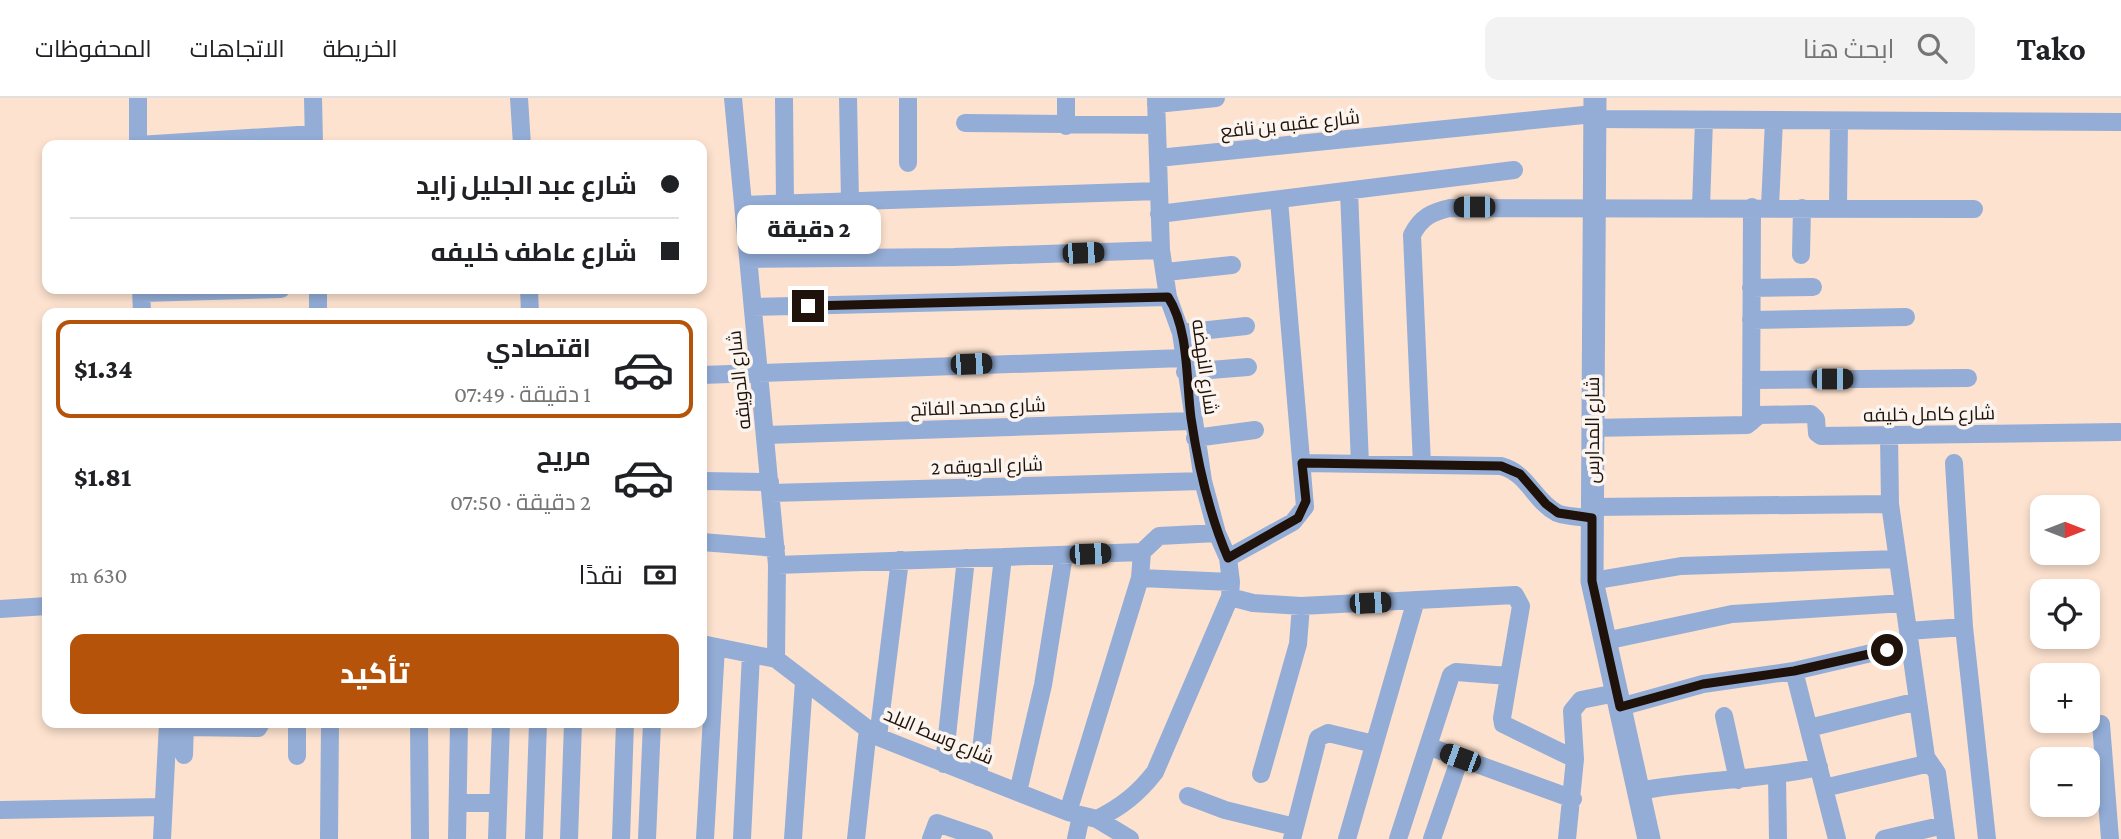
<!DOCTYPE html>
<html lang="ar">
<head>
<meta charset="utf-8">
<style>
	:root { --surface:#fff; --page:#f2f2f2; --text:#202124; --muted:#757577; --line:#e0e0e0; --accent:#b45309 }
	body { margin:0; font-family:"Crimson Pro",Cairo,serif; background:var(--page); color:var(--text); direction:rtl; height:100vh; display:flex; flex-direction:column; font-size:26px; white-space:nowrap }
	* { box-sizing:border-box; margin:0 }
	p { font-size:23px; color:var(--muted) }
	.icon { flex:none; width:38px; height:38px; fill:none; stroke:currentColor; stroke-width:2; stroke-linecap:round; stroke-linejoin:round }
	.map { position:relative; flex:1; overflow:hidden; direction:ltr }
	.side { position:absolute; left:42px; top:210px; width:665px; height:420px; display:flex; flex-direction:column; background:var(--surface); border-radius:14px; box-shadow:0 4px 10px #0003; direction:rtl }
	.side>* { flex:none }
	.guide { position:absolute; left:42px; top:42px; width:665px; height:154px; border-radius:14px; box-shadow:0 4px 10px #0003; direction:rtl; display:grid; align-content:center; height:154px; padding:0 28px; background:var(--surface) }
	.needle { width:46px; rotate:90deg }
	.tools { position:absolute; left:2030px; top:397px; display:grid; gap:14px }
	.tools a { display:grid; place-items:center; width:70px; height:70px; border-radius:14px; background:var(--surface); box-shadow:0 4px 10px #0003; font-size:35px }
	.end { position:absolute; width:32px; height:32px; margin:-16px; border:9px solid #1e120a; background:#fff; box-shadow:0 0 0 4px #fff }
	.from { border-radius:50% }
	.bubble { position:absolute; height:49px; border-radius:14px; background:var(--surface); box-shadow:0 4px 10px #0003; font-size:23px; font-weight:800; line-height:49px; text-align:center; direction:rtl }
	.car { position:absolute; width:21px; height:42px; margin:-21px -10px; border-radius:9px; box-shadow:0 0 5px 2px #0007; background:linear-gradient(#222 24%,#8ab4d8 0 40%,#222 0 76%,#8ab4d8 0 86%,#222 0) }
	.guide b { display:flex; align-items:center; gap:24px; height:66px; font-size:26px }
	.guide b+b { border-top:2px solid var(--line) }
	.guide i { width:18px; height:18px; background:var(--text) }
	ul { padding:12px 0 0; list-style:none }
	li { display:flex; align-items:center; gap:21px; height:98px; margin:0 14px 10px; padding:0 14px; border:4px solid transparent; border-radius:14px }
	li div { flex:1 }
	li b { display:block; font-size:26px }
	li em { font-style:normal; font-weight:800 }
	li.active { border-color:var(--accent) }
	li>.icon { width:63px; height:63px; stroke-width:1.5 }
	.pay { display:flex; align-items:center; gap:18px; height:77px; padding:0 28px; font-size:26px }
	.pay p { margin-inline-start:auto }
	.button { display:flex; gap:14px; margin-top:auto; padding:14px 28px }
	.button a { flex:1; height:80px; border-radius:14px; background:var(--accent); color:#fff; font-size:28px; font-weight:800; line-height:80px; text-align:center }
	header { display:flex; align-items:center; gap:42px; box-sizing:border-box; height:98px; padding:0 35px; background:var(--surface); border-bottom:2px solid var(--line) }
	header strong { font-size:33px }
	nav { display:flex; gap:38px; margin-inline-start:auto; font-size:24px }
	.search { width:490px; height:63px; background:var(--page); display:flex; align-items:center; gap:18px; box-sizing:border-box; padding:0 24px; border-radius:14px; color:var(--muted); font-size:26px }
	.map>svg:first-child { display:block }
	.lines { fill:none; stroke-linecap:round; stroke-linejoin:round }
	.minor { stroke:#93add7; stroke-width:18 }
	.tertiary { stroke:#93add7; stroke-width:23 }
	.route { stroke:#1e120a; stroke-width:9 }
	.labels { text-anchor:middle; dominant-baseline:central; stroke-width:7; stroke-linejoin:round; paint-order:stroke }
	.street-label { font-size:19px; fill:#1e120a; stroke:#fbf4ef }
</style>
</head>
<body>
<header>
<strong>Tako</strong>
<div class="search"><svg class="icon" aria-label="search" viewBox="0 0 24 24"><circle cx="10" cy="10" r="6"/><path d="M15 15l6 6"/></svg>ابحث هنا</div>
<nav><a>الخريطة</a><a>الاتجاهات</a><a>المحفوظات</a></nav>
</header>
<div class="map">
<svg width="2121" height="741" viewBox="0 0 2121 741">
	<rect width="100%" height="100%" fill="#fde2cf"/>
	<g class="lines">
		<!-- minor -->
		<path class="minor" d="M138,0V47
			M313,0L314,45
			M519,0L522,47
			M733,0L777,467L776,561
			M784,0L785,106
			M848,0L850,103
			M1156,6L1216,0
			M1594,21L2121,24
			M965,25L1157,27
			M1066,28V0
			M138,47L314,36
			M1158,60L1594,16
			M908,65V0
			M1349,93L1360,366
			M743,107L1159,93
			M1701,109L1704,22
			M1770,109L1774,22
			M1838,110L1839,23
			M1159,116L1514,72
			M1801,157L1802,110
			M748,161L954,159L1161,152
			M1166,174L1232,167
			M1751,190L1813,189
			M141,191L142,215
			M318,191V215
			M529,191L530,215
			M141,195L281,191
			M753,209L1168,199
			M1751,222L1906,219
			M1181,235L1246,228
			M1185,274L1248,269
			M702,277L1184,260
			M1751,282L1968,280
			M1751,324L1752,109
			M1591,330L1747,327L1759,317L1811,316L1816,321L1817,335L1821,338L2119,334
			M766,337L1192,323
			M1889,337L1890,406L1926,659L1937,675L1946,741
			M1195,340L1255,332
			M1302,365L1501,368C1528,375 1534,403 1557,415C1567,419 1581,419 1592,420
			M1954,365L1964,529L1987,741
			M1422,367L1412,137C1421,119 1432,114 1450,110L1974,111
			M702,383L770,384
			M771,395L1203,383
			M1592,409L1890,406
			M702,444L776,450
			M1228,460L1293,424L1305,409L1279,102
			M777,467L1142,454
			M1140,480L1231,484
			M1592,483L1681,468L1898,461
			M1230,499L1253,505L1301,508L1515,497L1521,508L1502,620L1503,626L1575,661
			M0,511L47,508
			M1908,533L1964,529
			M1605,543L1732,516L1904,505
			M702,546L776,561L878,639L1068,714L1097,721L1130,741
			M1794,573L1837,741
			M1620,609L1703,586L1794,573L1910,546
			M1724,618L1738,682
			M419,625L420,741
			M2101,626L2110,741
			M184,629L258,630L261,625
			M1809,630L1918,603
			M878,639L900,462
			M1430,649L1573,701
			M184,657L185,625
			M297,658V625
			M944,666L966,460
			M1261,676L1298,546L1301,508
			M1777,678L1778,741
			M978,679L1003,459
			M1824,690L1930,665
			M1638,693C1698,682 1759,682 1819,669
			M1018,694L1043,587L1064,457
			M1188,698L1225,712L1295,729
			M458,705H498
			M0,712L163,709
			M1068,714L1140,480L1142,454L1159,438L1217,435
			M1097,721C1121,709 1138,696 1155,674L1230,499L1231,484L1228,460L1217,435L1203,383L1181,235L1168,199L1161,152L1156,0
			M162,741L168,625
			M329,741L330,625
			M457,741L459,625
			M497,741L501,625
			M534,741L538,625
			M569,741L573,625
			M621,741L625,625
			M647,741L652,625
			M705,741L716,549
			M742,741L751,556
			M793,741L804,584
			M856,741L868,631
			M931,741L937,725L984,741
			M1076,741L1081,718
			M1292,741L1318,640L1328,635L1374,646
			M1347,741L1416,502
			M1398,741L1451,577L1456,574L1509,578
			M1432,741L1460,660
			M1567,741L1575,661L1572,613L1581,602L1616,595
			M1884,741L1944,727"/>
		<!-- tertiary -->
		<path class="tertiary" d="M1595,0L1592,483L1649,741"/>
	</g>
	<g class="lines">
		<!-- route -->
		<path class="route" d="M808,208L1168,199C1189,231 1186,282 1191,320C1198,367 1209,416 1228,460L1298,420L1306,403L1302,365L1501,368L1520,376L1546,406L1558,415L1592,420V483L1620,609L1703,586L1794,573L1887,552"/>
	</g>
	<g class="labels">
		<!-- street labels -->
		<g class="street-label">
			<text transform="translate(1290 26) rotate(-6)">شارع عقبه بن نافع</text>
			<text transform="translate(1205 269) rotate(82)">شارع النهضه</text>
			<text transform="translate(739 282) rotate(-96)">شارع الدويقه</text>
			<text transform="translate(978 309) rotate(-2)">شارع محمد الفاتح</text>
			<text transform="translate(1929 316) rotate(-1)">شارع كامل خليفه</text>
			<text transform="translate(1592 332) rotate(-90)">شارع المدارس</text>
			<text transform="translate(987 368) rotate(-2)">شارع الدويقه 2</text>
			<text transform="translate(939 638) rotate(23)">شارع وسط البلد</text>
		</g>
	</g>
</svg>
<div class="tools">
<a><svg class="needle" viewBox="-14 -14 28 28"><path d="M0-13l5 13h-10z" fill="#e53935"/><path d="M0 13l5-13h-10z" fill="#757577"/></svg></a>
<a><svg class="icon" aria-label="locate" viewBox="0 0 24 24"><circle cx="12" cy="12" r="6"/><path d="M12 2v4M12 18v4M2 12h4M18 12h4"/></svg></a>
<a>+</a>
<a>−</a>
</div>
<i class="end from" style="left:1887px;top:552px"></i>
<i class="end" style="left:808px;top:208px"></i>
<div class="bubble" style="left:737px;top:107px;width:144px">2 دقيقة</div>
<i class="car" style="left:1474px;top:109px;rotate:270deg"></i>
<i class="car" style="left:1083px;top:155px;rotate:88deg"></i>
<i class="car" style="left:971px;top:266px;rotate:88deg"></i>
<i class="car" style="left:1832px;top:281px;rotate:90deg"></i>
<i class="car" style="left:1090px;top:456px;rotate:88deg"></i>
<i class="car" style="left:1370px;top:505px;rotate:87deg"></i>
<i class="car" style="left:1460px;top:660px;rotate:290deg"></i>
<div class="guide">
<b><i class="from"></i>شارع عبد الجليل زايد</b>
<b><i></i>شارع عاطف خليفه</b>
</div>
<section class="side">
<ul>
<li class="active"><svg class="icon" aria-label="car" viewBox="0 0 24 24"><path d="M5 17H2v-5l4-1 3-4h7l3 4 3 1v5h-3M9 17h6M6 11h13"/><circle cx="7" cy="17" r="2"/><circle cx="17" cy="17" r="2"/></svg><div><b>اقتصادي</b><p>1 دقيقة · 07:49</p></div><em>$1.34</em></li>
<li><svg class="icon" aria-label="car" viewBox="0 0 24 24"><path d="M5 17H2v-5l4-1 3-4h7l3 4 3 1v5h-3M9 17h6M6 11h13"/><circle cx="7" cy="17" r="2"/><circle cx="17" cy="17" r="2"/></svg><div><b>مريح</b><p>2 دقيقة · 07:50</p></div><em>$1.81</em></li>
</ul>
<div class="pay"><svg class="icon" aria-label="cash" viewBox="0 0 24 24"><path d="M3 7h18v10H3z"/><circle cx="12" cy="12" r="2"/></svg>نقدًا<p>630 m</p></div>
<div class="button"><a>تأكيد</a></div>
</section>
</div>
</body>
</html>
